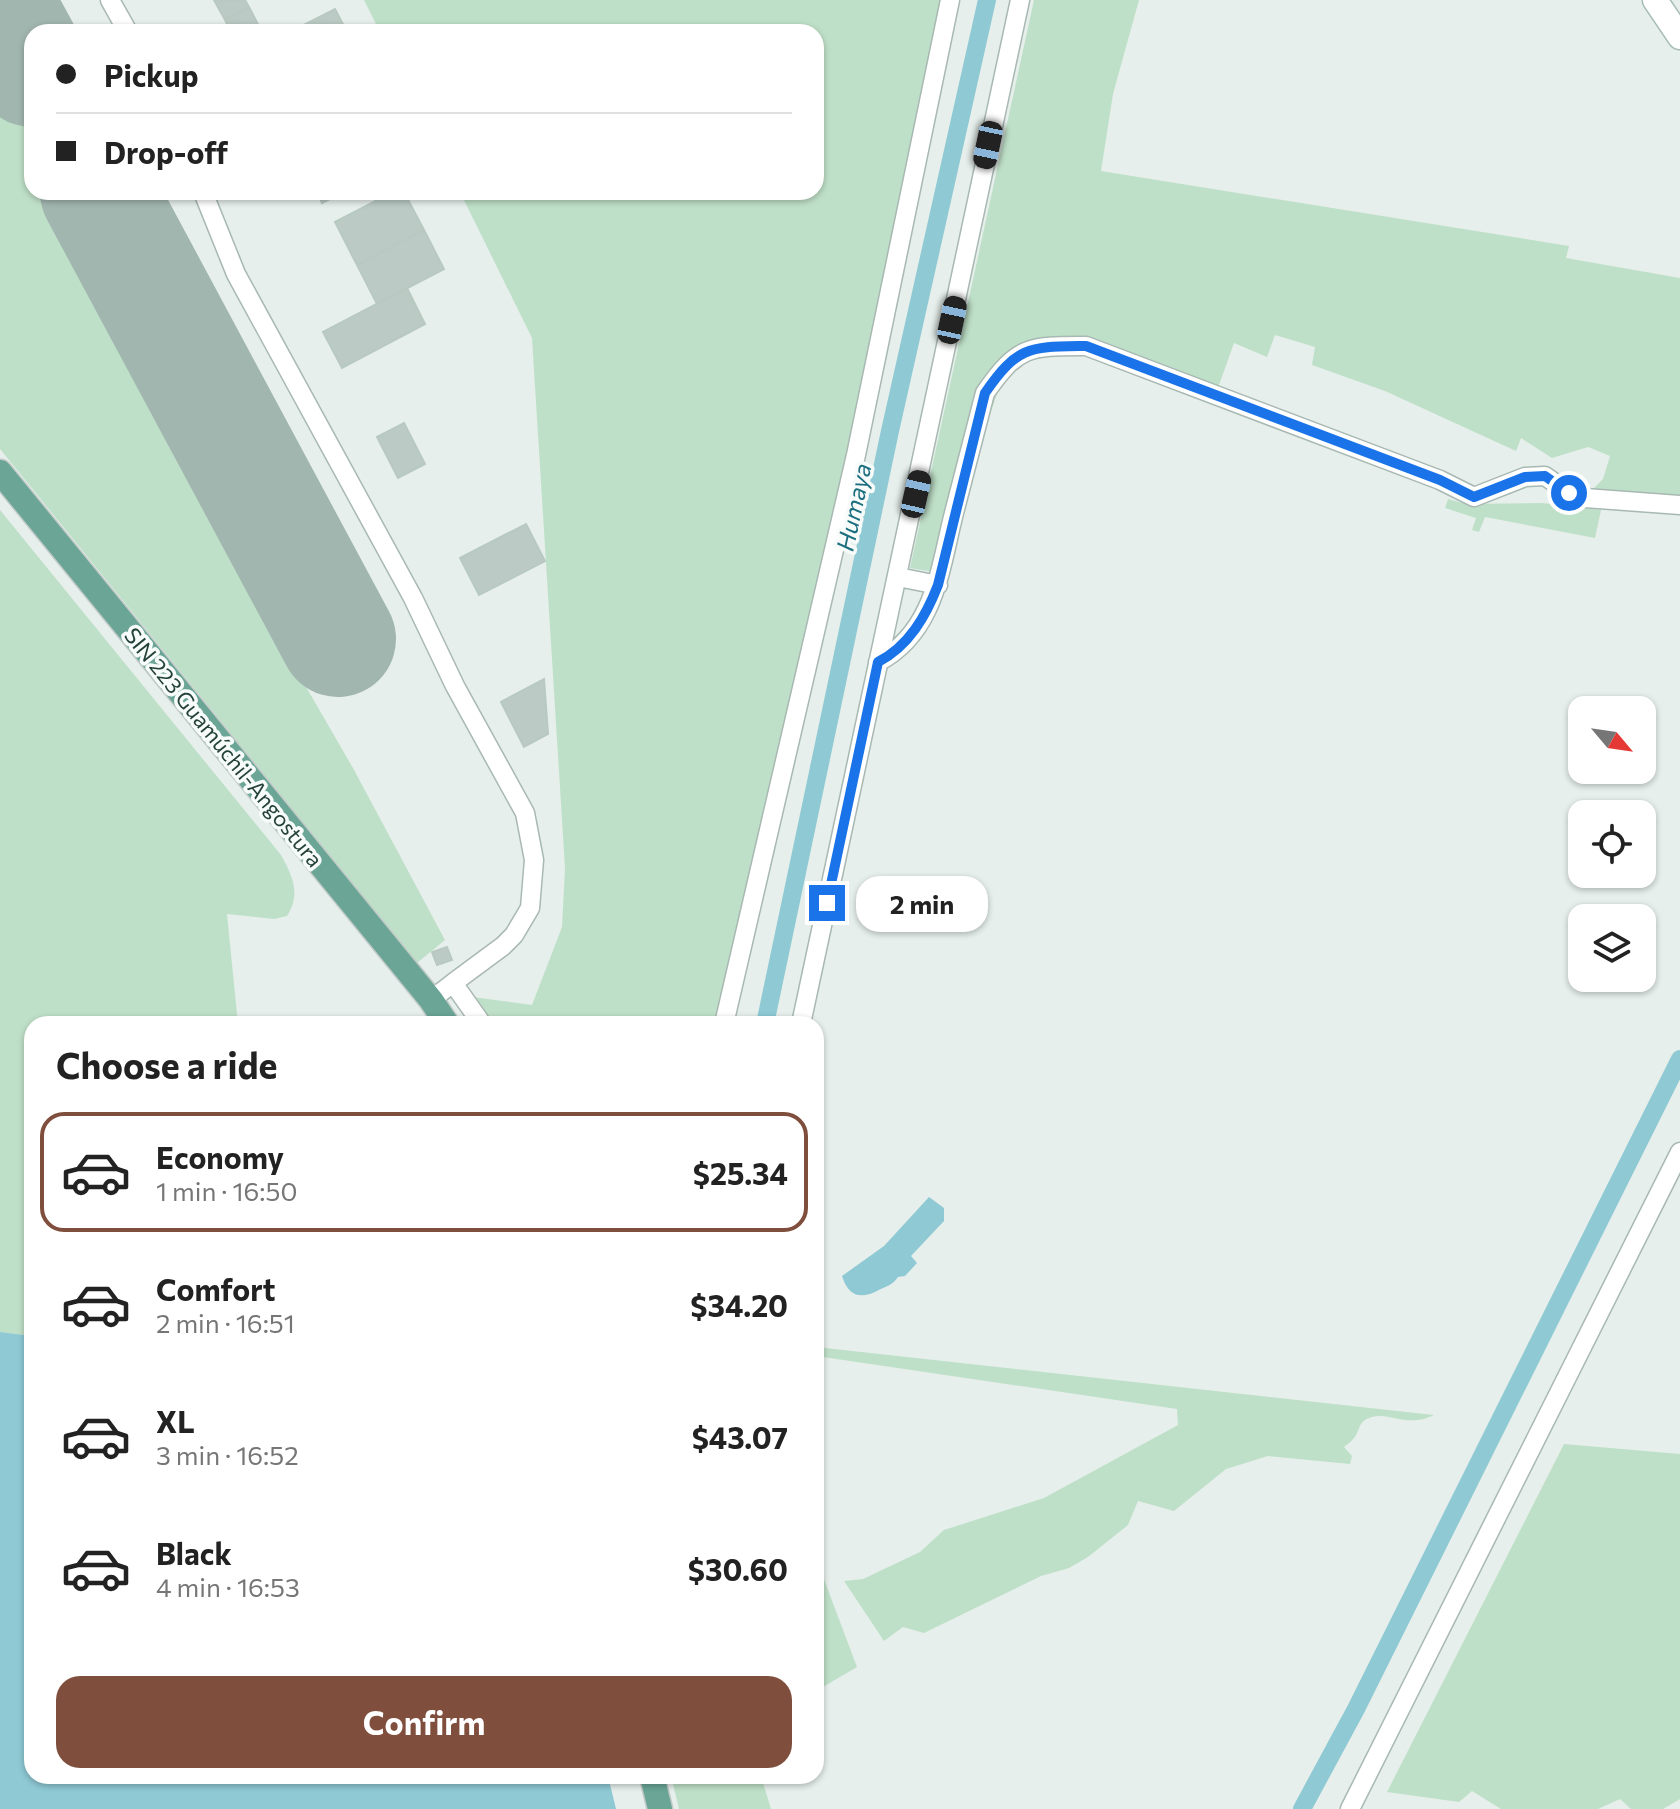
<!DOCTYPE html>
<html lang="en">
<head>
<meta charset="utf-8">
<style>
	:root { --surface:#fff; --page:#f6f6f6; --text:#222; --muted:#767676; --line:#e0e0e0; --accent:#804e3d }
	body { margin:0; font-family:Commissioner,sans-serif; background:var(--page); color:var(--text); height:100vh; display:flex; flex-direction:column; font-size:30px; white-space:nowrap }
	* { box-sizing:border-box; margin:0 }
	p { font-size:26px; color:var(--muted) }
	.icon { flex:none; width:44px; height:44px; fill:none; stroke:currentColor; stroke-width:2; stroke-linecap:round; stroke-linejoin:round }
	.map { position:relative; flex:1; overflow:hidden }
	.drawer { position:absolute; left:24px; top:1016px; width:800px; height:768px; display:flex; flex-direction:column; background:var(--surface); border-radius:24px; box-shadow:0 2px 6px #0004 }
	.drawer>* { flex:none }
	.guide { position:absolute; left:24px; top:24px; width:800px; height:176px; border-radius:24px; box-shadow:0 2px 6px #0004; display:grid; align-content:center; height:176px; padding:0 32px; background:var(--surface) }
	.needle { width:52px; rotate:119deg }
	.buttons { position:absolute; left:1568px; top:696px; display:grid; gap:16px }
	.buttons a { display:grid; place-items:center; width:88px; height:88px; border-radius:16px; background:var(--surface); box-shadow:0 2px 6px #0004; font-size:40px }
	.end { position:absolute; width:36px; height:36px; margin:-18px; border:10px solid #1a73e8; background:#fff; box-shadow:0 0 0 4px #fff }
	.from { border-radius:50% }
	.bubble { position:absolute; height:56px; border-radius:24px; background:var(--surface); box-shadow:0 2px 6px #0004; font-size:26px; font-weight:700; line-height:56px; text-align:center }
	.car { position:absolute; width:24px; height:48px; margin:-24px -12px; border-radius:10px; box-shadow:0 0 6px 2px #0007; background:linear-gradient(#222 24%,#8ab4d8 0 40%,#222 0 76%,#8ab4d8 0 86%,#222 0) }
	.guide b { display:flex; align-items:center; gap:28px; height:76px; font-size:30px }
	.guide b+b { border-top:2px solid var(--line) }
	.guide i { width:20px; height:20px; background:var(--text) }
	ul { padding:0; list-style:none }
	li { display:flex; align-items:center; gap:24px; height:120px; margin:0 16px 12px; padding:0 16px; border:4px solid transparent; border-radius:24px }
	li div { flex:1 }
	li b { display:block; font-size:30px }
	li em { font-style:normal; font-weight:700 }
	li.active { border-color:var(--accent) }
	li>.icon { width:72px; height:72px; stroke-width:1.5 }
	h2 { padding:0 32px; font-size:36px; line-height:96px }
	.primary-button { display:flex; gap:16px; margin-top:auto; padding:16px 32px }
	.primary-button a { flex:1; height:92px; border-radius:24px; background:var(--accent); color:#fff; font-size:32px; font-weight:700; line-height:92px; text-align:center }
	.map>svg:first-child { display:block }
	.green { fill:#bfe0c8 }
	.water { fill:#8ec9d4 }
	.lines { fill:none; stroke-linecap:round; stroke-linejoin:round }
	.canal { stroke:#8ec9d4; stroke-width:18 }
	.runway { stroke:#a2b6b0; stroke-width:116 }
	.building { fill:#bbcac4; stroke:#b8c9c2; stroke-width:2 }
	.street-casing { stroke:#a8b8b2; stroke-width:21 }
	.secondary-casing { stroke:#a4bbb3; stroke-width:27 }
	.primary-casing { stroke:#c2cac8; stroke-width:27 }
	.street { stroke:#fff; stroke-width:18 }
	.secondary { stroke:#fff; stroke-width:24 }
	.primary { stroke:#6aa596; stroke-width:24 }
	.route { stroke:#1a73e8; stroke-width:10 }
	.labels { text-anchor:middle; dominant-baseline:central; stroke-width:7; stroke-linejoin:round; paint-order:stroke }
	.street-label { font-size:22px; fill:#24423a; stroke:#f7fbf9 }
	.water-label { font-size:24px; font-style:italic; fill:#1c6f80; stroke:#f7fbf9 }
</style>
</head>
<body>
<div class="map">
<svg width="1680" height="1809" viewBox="0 0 1680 1809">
	<rect width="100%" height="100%" fill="#e6efeb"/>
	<!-- green -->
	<path class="green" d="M364,0H948L729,1024H479L465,996L532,1005L562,927L565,868L532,338L460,192H816V32H380Z
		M1034,0H1139L1113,94L1101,171L1569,246L1566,258L1680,278V502L1588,494L1603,479L1610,456L1588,447L1552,458L1521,438L1516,451L1385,391L1312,365L1315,347L1275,335L1267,357L1234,343L1213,402L1091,351L1009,360L934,572L910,568Z
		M0,53L32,112V192H75L321,648L294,666L353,768L445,940L417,963L0,449Z
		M1448,499L1466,504L1542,503L1601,510L1595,538L1485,517L1479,532L1472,530L1476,518L1445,508Z
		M0,510L281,855C293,877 301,894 287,916L274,919L227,914L238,1024H32V1336L0,1332Z
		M816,1347L1434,1415C1405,1429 1389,1410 1369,1418C1358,1422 1360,1431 1354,1438C1351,1442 1347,1444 1344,1447L1352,1456L1350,1464L1268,1456L1226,1469L1174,1511L1138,1501L1128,1525L1088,1557L1069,1568L1041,1576L924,1633L903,1627L884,1641L844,1581L863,1579L920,1552L944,1530L1044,1498L1178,1425L1177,1409L816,1356Z
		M1564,1444L1680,1454V1799L1663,1809H1631L1620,1799L1598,1809H1501L1472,1791L1459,1802L1387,1792Z
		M816,1558L857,1667L816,1691Z
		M671,1776H761L771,1809H679Z"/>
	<!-- water -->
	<path class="water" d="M929,1197L944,1208V1221L911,1256L917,1263L905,1276L898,1277C892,1286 886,1286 877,1291C859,1300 848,1295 842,1276L884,1246Z
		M0,1332L32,1336V1776H608L616,1809H0Z"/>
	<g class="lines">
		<!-- canal -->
		<path class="canal" d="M765,1024L890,431L987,0
			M1302,1809L1356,1709L1680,1059"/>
		<!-- runway -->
		<path class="runway" d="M0,10L32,69
			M98,192L338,639"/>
	</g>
	<!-- building -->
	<path class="building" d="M214,0H245L249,7L225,20Z
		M249,7L262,32H231L225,20Z
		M335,9L347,32H290Z
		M317,192H343L322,203Z
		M393,192H404L424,230L357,265L335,222Z
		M424,230L444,269L377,304L357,265Z
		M407,288L425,324L342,368L323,332Z
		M404,423L425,464L398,478L377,437Z
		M526,524L545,561L479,595L460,558Z
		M544,679L548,734L524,747L501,702Z
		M447,947L452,960L437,965L432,952Z"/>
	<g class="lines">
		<!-- street casing -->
		<g class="street-casing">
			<path id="street" d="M110,0L128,32
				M203,192L236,274L413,598L455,686L525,813L534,860L530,908L514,935L503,946L453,983
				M898,577L938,585
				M878,662C935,632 940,568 954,513C964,473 975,433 985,393C1018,345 1030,346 1086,346L1440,480L1474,497L1525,477L1545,476L1569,493L1585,498L1680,505
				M431,1000L453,983L482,1024
				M724,1024L856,455L950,0
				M801,1024L1020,0
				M1350,1809L1680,1152"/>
		</g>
		<!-- secondary casing -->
		<g class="secondary-casing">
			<path id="secondary" d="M1655,0L1680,37"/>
		</g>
		<!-- primary casing -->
		<g class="primary-casing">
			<path id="primary" d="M0,472L431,1000L447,1024
				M652,1776L660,1809"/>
		</g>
		<!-- street -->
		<use href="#street" class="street"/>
		<!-- secondary -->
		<use href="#secondary" class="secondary"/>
		<!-- primary -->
		<use href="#primary" class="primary"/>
	</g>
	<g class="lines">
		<!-- route -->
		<path class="route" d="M827,903L878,662C909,646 926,616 938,585L985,393C1018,345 1030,347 1086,346L1440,480L1474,497L1525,477L1545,476L1569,493"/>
	</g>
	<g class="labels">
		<!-- street labels -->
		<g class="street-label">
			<text transform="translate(224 747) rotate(51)">SIN 223 Guamúchil-Angostura</text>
		</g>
		<!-- water labels -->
		<g class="water-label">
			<text transform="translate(853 507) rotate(-78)">Humaya</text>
		</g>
	</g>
</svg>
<div class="buttons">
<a><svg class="needle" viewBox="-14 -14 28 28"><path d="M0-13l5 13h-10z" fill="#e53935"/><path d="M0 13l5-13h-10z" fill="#767676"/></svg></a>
<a><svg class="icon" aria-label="locate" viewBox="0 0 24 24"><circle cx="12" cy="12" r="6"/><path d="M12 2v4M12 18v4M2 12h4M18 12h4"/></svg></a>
<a><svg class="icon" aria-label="layers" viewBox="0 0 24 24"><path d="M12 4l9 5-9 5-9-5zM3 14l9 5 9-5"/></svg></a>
</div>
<i class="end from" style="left:1569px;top:493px"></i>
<i class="end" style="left:827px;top:903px"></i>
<div class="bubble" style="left:856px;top:876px;width:132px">2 min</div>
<i class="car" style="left:988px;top:145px;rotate:192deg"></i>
<i class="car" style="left:952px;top:320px;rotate:12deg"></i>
<i class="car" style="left:916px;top:494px;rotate:13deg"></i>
<div class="guide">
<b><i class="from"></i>Pickup</b>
<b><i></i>Drop-off</b>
</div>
<section class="drawer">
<h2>Choose a ride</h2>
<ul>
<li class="active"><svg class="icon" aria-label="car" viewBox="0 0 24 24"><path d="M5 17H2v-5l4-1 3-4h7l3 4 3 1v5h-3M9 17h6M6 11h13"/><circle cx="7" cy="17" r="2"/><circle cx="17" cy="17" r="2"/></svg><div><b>Economy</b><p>1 min · 16:50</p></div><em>$25.34</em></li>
<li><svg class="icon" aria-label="car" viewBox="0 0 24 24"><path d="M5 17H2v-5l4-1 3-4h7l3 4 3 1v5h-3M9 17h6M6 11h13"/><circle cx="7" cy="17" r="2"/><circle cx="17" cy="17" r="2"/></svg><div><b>Comfort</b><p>2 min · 16:51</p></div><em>$34.20</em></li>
<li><svg class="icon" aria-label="car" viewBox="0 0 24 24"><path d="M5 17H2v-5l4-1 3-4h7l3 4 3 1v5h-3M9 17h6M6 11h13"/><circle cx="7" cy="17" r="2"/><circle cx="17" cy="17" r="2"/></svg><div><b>XL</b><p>3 min · 16:52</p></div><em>$43.07</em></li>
<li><svg class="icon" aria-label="car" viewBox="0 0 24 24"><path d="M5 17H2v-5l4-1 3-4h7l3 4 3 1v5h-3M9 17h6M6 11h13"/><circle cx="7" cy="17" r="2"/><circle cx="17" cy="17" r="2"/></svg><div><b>Black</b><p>4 min · 16:53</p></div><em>$30.60</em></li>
</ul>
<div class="primary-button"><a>Confirm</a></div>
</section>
</div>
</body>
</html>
